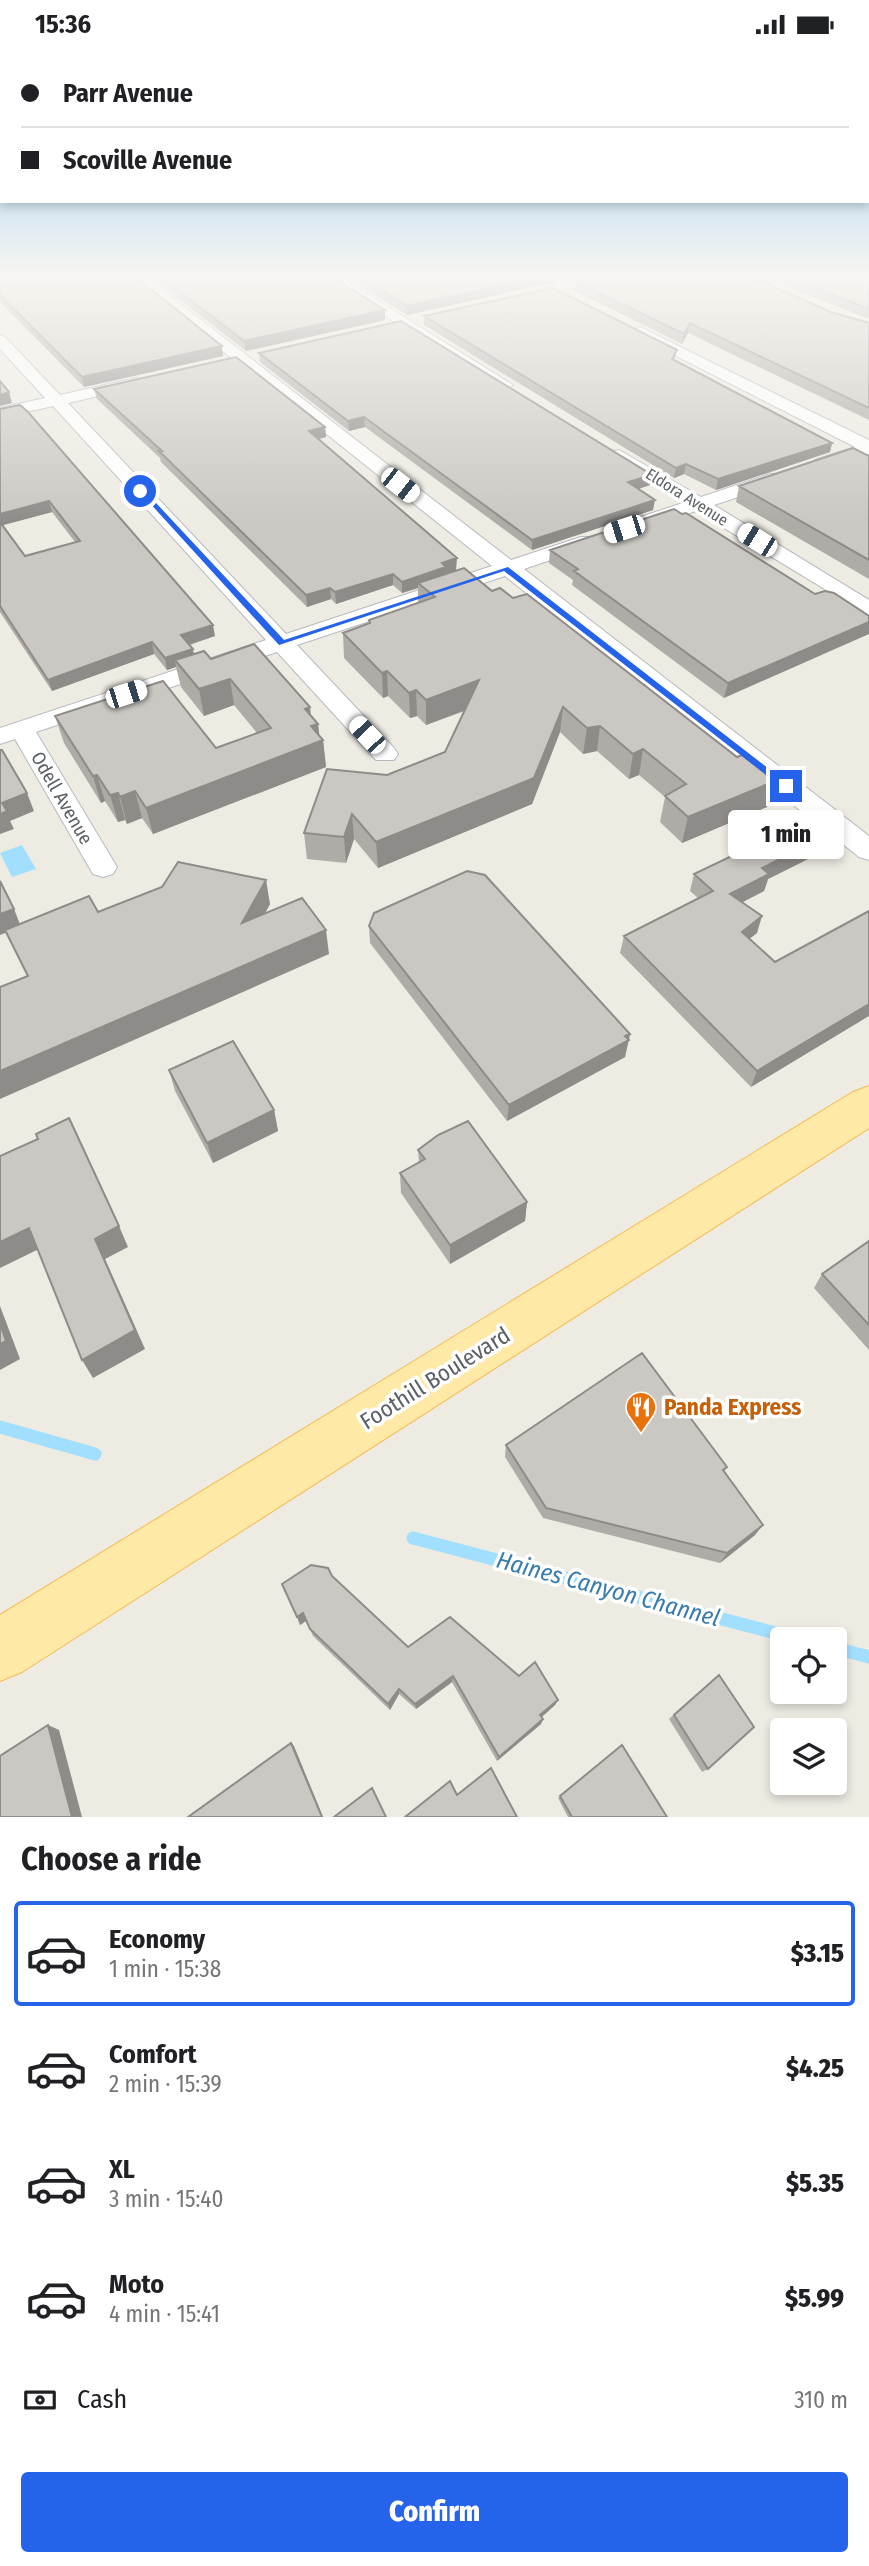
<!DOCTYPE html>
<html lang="en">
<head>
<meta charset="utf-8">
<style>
	:root { --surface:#fff; --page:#f2f2f2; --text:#202124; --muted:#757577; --line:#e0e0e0; --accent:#2563eb }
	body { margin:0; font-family:"Fira Sans Condensed",sans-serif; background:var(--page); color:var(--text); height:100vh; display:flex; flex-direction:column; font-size:26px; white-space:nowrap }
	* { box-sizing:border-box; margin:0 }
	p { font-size:23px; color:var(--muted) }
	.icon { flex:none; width:38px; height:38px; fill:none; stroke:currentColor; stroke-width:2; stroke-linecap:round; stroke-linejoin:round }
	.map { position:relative; height:1768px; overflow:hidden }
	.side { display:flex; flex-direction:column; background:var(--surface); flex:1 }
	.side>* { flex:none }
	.banner { position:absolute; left:0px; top:0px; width:870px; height:154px; box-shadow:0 4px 10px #0003; display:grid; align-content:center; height:154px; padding:0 21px; background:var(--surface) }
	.tools { position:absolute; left:770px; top:1578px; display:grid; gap:14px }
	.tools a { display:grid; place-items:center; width:77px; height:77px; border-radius:7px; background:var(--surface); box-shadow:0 4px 10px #0003; font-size:35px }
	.end { position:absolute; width:32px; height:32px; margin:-16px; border:9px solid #2563eb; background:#fff; box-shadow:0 0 0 4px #fff }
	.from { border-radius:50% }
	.bubble { position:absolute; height:49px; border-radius:7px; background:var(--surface); box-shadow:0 4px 10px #0003; font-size:23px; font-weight:800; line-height:49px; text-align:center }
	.car { position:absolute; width:21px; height:42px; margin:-21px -10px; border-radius:9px; box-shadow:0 0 5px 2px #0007; background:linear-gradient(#fff 24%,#345 0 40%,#fff 0 76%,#345 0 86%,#fff 0) }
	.banner b { display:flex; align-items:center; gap:24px; height:66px; font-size:26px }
	.banner b+b { border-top:2px solid var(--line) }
	.banner i { width:18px; height:18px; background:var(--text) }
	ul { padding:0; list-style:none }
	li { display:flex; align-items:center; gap:21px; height:105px; margin:0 14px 10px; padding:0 7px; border:4px solid transparent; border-radius:7px }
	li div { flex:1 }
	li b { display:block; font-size:26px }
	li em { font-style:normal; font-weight:800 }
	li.on { border-color:var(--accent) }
	li>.icon { width:63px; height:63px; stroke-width:1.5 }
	h2 { padding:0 21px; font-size:32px; line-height:84px }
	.pay { display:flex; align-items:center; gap:18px; height:77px; padding:0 21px; font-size:26px }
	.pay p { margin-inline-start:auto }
	.action { display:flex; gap:14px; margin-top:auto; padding:14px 21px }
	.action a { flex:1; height:80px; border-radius:7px; background:var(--accent); color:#fff; font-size:28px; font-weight:800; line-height:80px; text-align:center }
	.status { display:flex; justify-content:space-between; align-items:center; height:49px; padding:0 35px; background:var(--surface); direction:ltr }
	.status svg { height:19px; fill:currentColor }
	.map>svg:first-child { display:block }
	.water { fill:#a2dfff }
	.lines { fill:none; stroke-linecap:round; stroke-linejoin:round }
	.stream { stroke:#a2dfff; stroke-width:13 }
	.minor-casing { stroke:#b5b9be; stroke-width:2 }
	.major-casing { stroke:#f7bb53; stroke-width:2 }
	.minor { fill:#fff; fill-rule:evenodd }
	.major { fill:#ffe9a7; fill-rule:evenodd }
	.wall { fill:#afaba7; fill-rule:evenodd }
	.shaded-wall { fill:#8e8b88 }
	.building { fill:#cbc7c2; stroke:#8e8b88; stroke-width:2 }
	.route { fill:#2563eb }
	.labels { text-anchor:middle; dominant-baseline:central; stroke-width:7; stroke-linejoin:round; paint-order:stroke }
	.far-street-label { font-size:16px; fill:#5b6064; stroke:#fff }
	.street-label { font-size:19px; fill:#5b6064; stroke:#fff }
	.near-street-label { font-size:23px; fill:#5b6064; stroke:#fff }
	.near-food-label { font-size:23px; font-weight:bold; fill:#c56008; stroke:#fff; text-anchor:start }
	.near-water-label { font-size:24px; font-style:italic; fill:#387bad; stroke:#fff }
</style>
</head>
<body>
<div class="status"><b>15:36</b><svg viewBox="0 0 49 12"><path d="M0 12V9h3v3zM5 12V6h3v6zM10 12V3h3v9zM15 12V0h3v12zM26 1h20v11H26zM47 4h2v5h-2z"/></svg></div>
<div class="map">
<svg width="869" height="1768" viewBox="0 0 869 1768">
	<rect width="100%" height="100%" fill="#eeebe3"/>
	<!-- water -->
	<path class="water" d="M22,796L36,820L12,828L0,804Z"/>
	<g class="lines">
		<!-- stream -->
		<path class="stream" d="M0,1378L95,1405
			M413,1489L802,1591
			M835,1599L869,1608"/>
		<!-- minor casing -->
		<g class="minor-casing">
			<path id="minor" d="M127,226H143L511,511L581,488H595L598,492L595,496L524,520L869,787V811L859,808L505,527L297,596L394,699L398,705L394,711H376L277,603L36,683L117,818L113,825L103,828L93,825L15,690L0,695V679L266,591L53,357L0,369V359L45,349L0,300V286L5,288L60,346L136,329L142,331V337L68,354L286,585L492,517Z
				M320,226H337L513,336L505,341L499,339Z
				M598,226H625L516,253L509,249Z
				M640,278L869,391V405L827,419H815L812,415L815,411L855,398L635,286L632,283Z
				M619,401L701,448L770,425H784L786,429L784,433L714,456L869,551V567L696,462L645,479H631L628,475L631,471L683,454L613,410L610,406L613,402Z"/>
		</g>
		<!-- major casing -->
		<g class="major-casing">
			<path id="major" d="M869,1037V1079L22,1623L0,1632V1566L853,1043Z"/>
		</g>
		<!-- minor -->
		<use href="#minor" class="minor"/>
		<!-- major -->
		<use href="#major" class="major"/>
	</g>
	<!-- wall -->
	<path class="wall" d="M0,226L223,307L84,338L0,253Z
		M148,226H329L385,271L246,302Z
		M343,226H585L407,266Z
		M758,226H869V270Z
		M576,233L831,263L869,274V371L688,284L682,295L575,242Z
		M424,267L677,301L674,312L832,394L830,403L716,441L684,425L674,429L424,276Z
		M259,304L650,436L638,440L653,461L532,501L365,378L349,382L260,313Z
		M94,340L325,378L326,388L319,390L456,521L446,525L513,549L737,708L775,732L767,758L682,794L660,773L665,748L639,726L629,730L597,702L583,705L560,683L532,755L378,819L354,790L346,814L307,810L304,784L387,726L445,703L465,662L426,676L417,667L410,669L388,647L383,649L344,609L343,584L369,574L418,554V539L402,544L393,536L336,555L331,550L307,558L161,413L160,409L97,350Z
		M0,360L215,587L190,596L194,605L211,610L311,667L318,675L319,687L323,691L326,718L153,785L142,769L127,775L125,771L118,773L105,752L101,754L64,694L55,667L216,699L257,684L234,656L204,667L181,638L176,618L167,621L154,605L52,642L0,563ZM52,463L75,493L25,507L2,476Z
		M869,407V530L736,453L739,437Z
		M550,501L815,545L724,649L572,536L573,531L549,514Z
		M829,785L822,803L768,830L764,842L743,853L757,884L749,890L775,913L869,862L751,1038L620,904L624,887L698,849L690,842L694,825Z
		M270,855L265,864L329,905L27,927L6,884L20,875L98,863Z
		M369,877L630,985L625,1008L507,1072L370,894Z
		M169,1021L274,1061L278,1082L213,1114L175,1042Z
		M418,1101L527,1153L525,1172L450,1215L401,1144L400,1124L419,1114Z
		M869,1192V1301L814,1239L822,1225Z
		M506,1396L727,1418L724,1423L755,1486L720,1514L543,1469L505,1408Z
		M332,1527L408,1598L519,1627L558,1651L555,1656L542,1668L541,1675L497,1712L452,1633L416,1660L399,1645L390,1661L313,1587L306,1572L300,1576Z
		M719,1626L708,1720L702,1723L669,1670Z
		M622,1696L667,1768H568L558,1749Z"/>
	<!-- shaded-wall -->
	<path class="shaded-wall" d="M544,226H585L407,266V257Z
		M385,261V271L246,302L244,292Z
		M690,274L688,284L682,295L684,285Z
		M222,297L223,307L84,338L82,328Z
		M9,343L12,354L0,357V346Z
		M364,368L365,378L349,382L348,372Z
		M325,378L326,388L310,392L309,382Z
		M832,394L830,403L716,441L718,430Z
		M686,415L684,425L674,429L676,419Z
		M652,426L650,436L626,444L628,433Z
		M655,451L653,461L532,501V491Z
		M49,452L52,463L0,477V465Z
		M457,509L456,521L446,524V529L418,534V539L402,544V533L442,514Z
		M393,525V536L336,555L335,543Z
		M330,539L331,550L307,558L306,546Z
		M869,573V585L724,649L728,634Z
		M213,576L215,587L184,597L181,586Z
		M152,593L154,605L52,642L48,631Z
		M193,600L195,612L175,611L176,618L167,621L165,609Z
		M387,622L388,647L383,649L382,624Z
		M230,630L234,656L204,667L199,640Z
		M479,631L478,656L426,676V651Z
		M416,641L417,667L410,669L409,644Z
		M310,658L312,677L318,675L320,692L323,691L326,718L153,785L146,759L305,660Z
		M563,658L560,683L532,755L378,819L376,793Z
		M600,677L597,702L583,705L587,679Z
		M643,700L639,726L629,730L633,705Z
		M97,726L105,752L101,754L93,727Z
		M775,732L767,758L682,794L688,768Z
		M135,742L142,769L127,775L120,748Z
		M27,744L34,762L10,772L14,780L0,785V765L2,754Z
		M118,744L125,771L118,773L110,746Z
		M352,765L354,790L346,814L344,788Z
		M829,785L822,803L768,830L764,842L725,862L730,845L762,819Z
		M266,831L270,855L247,897L242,874Z
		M14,860L21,878L0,886V865Z
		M762,867L757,884L736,900L742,883Z
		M326,881L329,905L0,1050V1022Z
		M869,955V967L751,1038L757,1022Z
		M630,985L625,1008L507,1072L509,1056Z
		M274,1061L278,1082L213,1114L207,1094Z
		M527,1153L525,1172L450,1215V1196Z
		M119,1177L128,1198L105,1210L145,1300L93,1329L82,1311L95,1190Z
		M29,1179L41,1199L0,1219V1193Z
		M0,1257L20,1310L0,1321Z
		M763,1476L755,1486L720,1514L727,1504Z
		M303,1564L306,1572L300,1576L297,1568Z
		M453,1627L452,1633L416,1660L415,1655Z
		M399,1640V1645L390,1661L388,1655Z
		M558,1651L555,1656L538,1671L540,1666Z
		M543,1670L541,1675L497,1712L499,1708Z
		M48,1676L59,1681L82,1768H72Z
		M291,1694L294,1697L323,1768H322Z"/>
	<!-- building -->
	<path class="building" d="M0,226H133L222,297L82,328L0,246Z
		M158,226H329L385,261L244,292Z
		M357,226H544L407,257Z
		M600,226H748L831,263L869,274V359L690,274L684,285L576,233Z
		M783,226H869V260Z
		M553,239L677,301L672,310L832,394L718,430L686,415L676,419L424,267Z
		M401,272L652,426L628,433L655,451L532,491L364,368L348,372L259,304Z
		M236,308L325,378L309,382L457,509L442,514L446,518L402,533L393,525L335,543L330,539L306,546L159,402H162L94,340Z
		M0,332L9,343L0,346Z
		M20,356L28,363L213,576L181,586L193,600L165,609L152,593L48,631L0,557V473L25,507L80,492L49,452L0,465V360Z
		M853,399L869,407V511L739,437Z
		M674,460L682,465L686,464L815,545L825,542L834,544L869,567V573L728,634L574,522L578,520L550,501Z
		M464,519L492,542L500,539L513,549L527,545L737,708L742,706L775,732L688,768L665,747L686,735L643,700L633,705L600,677L587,679L563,658L534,729L376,793L352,765L344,788L304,784L327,720L387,726L445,703L479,631L426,651L416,641L409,644L387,622L382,624L343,584L370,574L369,571L435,548L418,534Z
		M254,595L310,658L305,660L318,675L311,677L323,691L146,759L135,742L120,748L118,744L110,746L97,726L93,727L55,667L163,632L216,699L271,679L230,630L199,640L175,611L204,602L211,610Z
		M0,701H2L27,744L2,754L7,762L0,765Z
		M809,770L829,785L762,819L769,825L730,845L762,867L742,883L775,913L869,862V955L757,1022L624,887L713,842L694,825Z
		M178,813L266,831L242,874L302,849L326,881L0,1022V938L28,927L5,881L89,847L98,863L162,838Z
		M467,822L485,826L630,985L625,987L629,991L509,1056L369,877L374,864Z
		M0,832L14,860L0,865Z
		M233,992L274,1061L207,1094L169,1021Z
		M69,1069L119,1177L95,1190L135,1281L82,1311L29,1179L0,1193V1107L38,1090L36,1085Z
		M468,1072L527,1153L450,1196L400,1124L425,1110L418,1101L438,1086Z
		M869,1192V1276L822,1225Z
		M0,1275L6,1292L0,1295Z
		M642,1304L727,1418L723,1421L763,1476L727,1504L546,1459L506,1396Z
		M311,1516L328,1519L332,1527L408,1598L450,1568L519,1627L535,1613L558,1651L540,1666L543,1670L499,1708L453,1627L415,1655L399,1640L388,1655L310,1580L303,1564L297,1568L282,1535Z
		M719,1626L754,1678L708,1720L674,1666Z
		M48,1676L72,1768H0V1707Z
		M291,1694L322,1768H188Z
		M622,1696L667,1768H572L560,1747Z
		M491,1719L517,1768H405L450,1732L457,1746Z
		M372,1739L386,1768H334Z"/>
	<!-- sky -->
	<linearGradient id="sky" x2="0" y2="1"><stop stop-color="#8cc5f1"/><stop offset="0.48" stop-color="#f7f6f2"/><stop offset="1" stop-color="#f7f6f2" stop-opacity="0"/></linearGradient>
	<rect width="869" height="474" fill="url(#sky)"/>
	<!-- route -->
	<path class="route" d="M137,440H143L284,591L508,518L791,737L783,739L504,522L279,596Z"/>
	<!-- icons -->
	<defs>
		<g id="restaurant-pin" transform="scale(1.575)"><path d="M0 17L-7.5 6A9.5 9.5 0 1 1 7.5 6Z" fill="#e8710a" stroke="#fff"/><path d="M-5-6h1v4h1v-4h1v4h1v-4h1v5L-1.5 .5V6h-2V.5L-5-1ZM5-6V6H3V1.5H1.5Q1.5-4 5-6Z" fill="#fff"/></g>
	</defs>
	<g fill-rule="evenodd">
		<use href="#restaurant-pin" x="641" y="1358"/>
	</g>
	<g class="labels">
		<!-- far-street labels -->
		<g class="far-street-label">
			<text transform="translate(687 448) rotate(32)">Eldora Avenue</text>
		</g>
		<!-- street labels -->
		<g class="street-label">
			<text transform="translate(62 749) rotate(60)">Odell Avenue</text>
		</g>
		<!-- near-street labels -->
		<g class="near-street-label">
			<text transform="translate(435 1329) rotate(-32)">Foothill Boulevard</text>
		</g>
		<!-- near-food labels -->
		<g class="near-food-label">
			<text x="664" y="1358">Panda Express</text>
		</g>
		<!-- near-water labels -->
		<g class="near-water-label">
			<text transform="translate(608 1540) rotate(15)">Haines Canyon Channel</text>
		</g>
	</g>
</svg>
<div class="tools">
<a><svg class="icon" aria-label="locate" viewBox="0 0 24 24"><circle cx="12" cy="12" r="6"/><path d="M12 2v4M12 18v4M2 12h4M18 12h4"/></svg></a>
<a><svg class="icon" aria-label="layers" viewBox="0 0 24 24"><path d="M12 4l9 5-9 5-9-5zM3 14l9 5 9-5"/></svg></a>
</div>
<i class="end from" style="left:140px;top:442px"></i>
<i class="end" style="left:786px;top:737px"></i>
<div class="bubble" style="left:728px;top:761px;width:116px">1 min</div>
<i class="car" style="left:400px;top:436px;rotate:128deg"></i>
<i class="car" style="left:624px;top:480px;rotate:252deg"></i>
<i class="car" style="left:757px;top:491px;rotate:302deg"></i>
<i class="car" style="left:126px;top:645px;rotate:72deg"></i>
<i class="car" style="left:367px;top:686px;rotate:317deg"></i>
<div class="banner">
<b><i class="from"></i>Parr Avenue</b>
<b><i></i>Scoville Avenue</b>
</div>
</div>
<section class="side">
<h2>Choose a ride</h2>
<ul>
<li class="on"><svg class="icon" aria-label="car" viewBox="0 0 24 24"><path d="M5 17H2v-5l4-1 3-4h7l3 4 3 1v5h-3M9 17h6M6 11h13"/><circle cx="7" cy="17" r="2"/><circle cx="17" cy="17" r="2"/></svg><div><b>Economy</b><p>1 min · 15:38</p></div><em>$3.15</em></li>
<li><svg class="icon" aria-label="car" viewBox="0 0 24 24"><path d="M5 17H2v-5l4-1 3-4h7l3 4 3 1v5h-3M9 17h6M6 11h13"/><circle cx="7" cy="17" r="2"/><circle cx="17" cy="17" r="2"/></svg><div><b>Comfort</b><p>2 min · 15:39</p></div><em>$4.25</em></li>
<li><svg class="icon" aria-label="car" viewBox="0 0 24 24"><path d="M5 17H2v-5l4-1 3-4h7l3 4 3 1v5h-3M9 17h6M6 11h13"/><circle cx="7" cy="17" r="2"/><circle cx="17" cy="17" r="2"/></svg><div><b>XL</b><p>3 min · 15:40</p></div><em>$5.35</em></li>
<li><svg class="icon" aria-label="car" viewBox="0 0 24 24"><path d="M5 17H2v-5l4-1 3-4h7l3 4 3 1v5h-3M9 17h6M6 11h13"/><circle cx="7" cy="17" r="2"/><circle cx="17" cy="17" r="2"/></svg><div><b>Moto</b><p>4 min · 15:41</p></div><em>$5.99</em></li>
</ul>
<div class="pay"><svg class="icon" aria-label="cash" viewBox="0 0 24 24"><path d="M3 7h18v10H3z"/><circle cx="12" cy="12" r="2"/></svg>Cash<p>310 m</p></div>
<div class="action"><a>Confirm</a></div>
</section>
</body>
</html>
